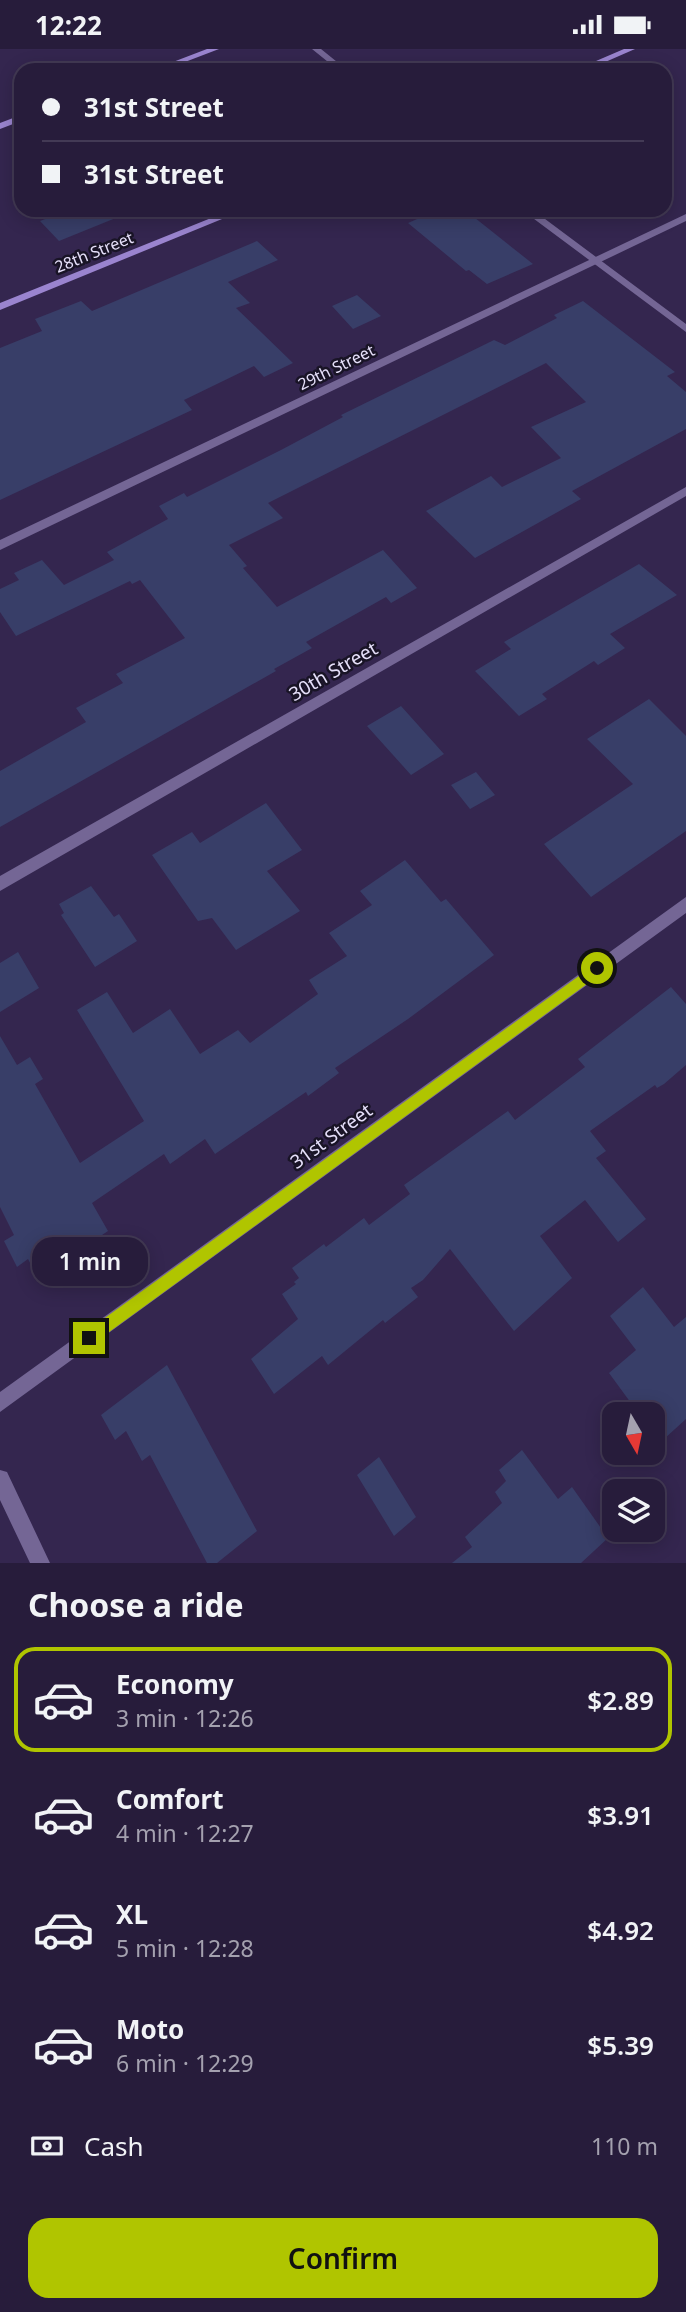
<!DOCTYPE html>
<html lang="en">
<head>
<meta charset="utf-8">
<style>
	:root { --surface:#271c3b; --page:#332946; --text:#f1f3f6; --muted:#a4a1af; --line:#433a55; --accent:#b0c500 }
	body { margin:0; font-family:"Noto Sans",sans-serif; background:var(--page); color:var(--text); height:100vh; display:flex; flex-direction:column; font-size:26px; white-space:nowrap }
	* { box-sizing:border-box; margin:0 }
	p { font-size:23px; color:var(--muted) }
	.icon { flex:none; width:38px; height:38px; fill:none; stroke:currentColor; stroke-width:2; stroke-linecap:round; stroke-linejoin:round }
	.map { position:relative; height:1514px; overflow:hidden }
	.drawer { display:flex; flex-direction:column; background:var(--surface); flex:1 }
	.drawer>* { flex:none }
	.guide { position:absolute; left:14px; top:14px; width:658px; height:154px; border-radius:21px; box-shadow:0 4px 18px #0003,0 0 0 2px var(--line); display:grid; align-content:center; height:154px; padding:0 28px; background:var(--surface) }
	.needle { width:46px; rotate:171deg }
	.fabs { position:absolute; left:602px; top:1353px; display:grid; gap:14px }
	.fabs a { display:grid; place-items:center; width:63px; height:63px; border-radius:14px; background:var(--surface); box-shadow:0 4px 18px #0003,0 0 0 2px var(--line); font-size:35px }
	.end { position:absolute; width:32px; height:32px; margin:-16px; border:9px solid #b0c500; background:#111; box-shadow:0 0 0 4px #111 }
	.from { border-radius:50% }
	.bubble { position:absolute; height:49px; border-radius:21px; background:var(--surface); box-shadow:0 4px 18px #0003,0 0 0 2px var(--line); font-size:23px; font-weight:600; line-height:49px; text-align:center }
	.guide b { display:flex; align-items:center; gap:24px; height:66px; font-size:26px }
	.guide b+b { border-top:2px solid var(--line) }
	.guide i { width:18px; height:18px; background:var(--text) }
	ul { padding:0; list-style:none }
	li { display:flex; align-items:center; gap:21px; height:105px; margin:0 14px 10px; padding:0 14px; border:4px solid transparent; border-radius:21px }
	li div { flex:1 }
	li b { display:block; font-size:26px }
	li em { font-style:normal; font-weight:600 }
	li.current { border-color:var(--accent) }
	li>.icon { width:63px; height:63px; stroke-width:1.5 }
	h2 { padding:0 28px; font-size:32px; line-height:84px }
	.pay { display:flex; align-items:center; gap:18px; height:77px; padding:0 28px; font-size:26px }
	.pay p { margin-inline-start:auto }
	.action { display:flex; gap:14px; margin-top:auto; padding:14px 28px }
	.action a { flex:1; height:80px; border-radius:21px; background:var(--accent); color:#111; font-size:28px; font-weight:600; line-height:80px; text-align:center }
	.status { display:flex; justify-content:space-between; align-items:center; height:49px; padding:0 35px; background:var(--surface); direction:ltr }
	.status svg { height:19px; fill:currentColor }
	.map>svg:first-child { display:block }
	.building { fill:#383e68 }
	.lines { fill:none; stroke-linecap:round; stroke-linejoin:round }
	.minor { fill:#746695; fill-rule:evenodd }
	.tertiary { fill:#746695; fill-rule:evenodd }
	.secondary { fill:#9a84cf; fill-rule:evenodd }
	.route { fill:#b0c500 }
	.labels { text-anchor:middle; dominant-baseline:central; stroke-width:5; stroke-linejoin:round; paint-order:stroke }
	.far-street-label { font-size:16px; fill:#e5dff9; stroke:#191426 }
	.street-label { font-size:19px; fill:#e5dff9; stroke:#191426 }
</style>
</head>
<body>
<div class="status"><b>12:22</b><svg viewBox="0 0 49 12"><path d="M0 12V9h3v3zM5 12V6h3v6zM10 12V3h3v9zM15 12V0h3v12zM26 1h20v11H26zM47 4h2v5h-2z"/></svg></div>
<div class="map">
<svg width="686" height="1514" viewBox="0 0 686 1514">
	<rect width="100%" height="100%" fill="#34264f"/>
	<!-- building -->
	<path class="building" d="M69,161H132L133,162L59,192L40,172Z
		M438,161H465L533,215L487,235L469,221L466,222L408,174Z
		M257,192L278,211L228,233L250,254L236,259L293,314L264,328L254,317L184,351L192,361L0,451V299L42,282L35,270L81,252L92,262Z
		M357,246L381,267L353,280L332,257Z
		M583,252L675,323L667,327L686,343V380L572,442L581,450L475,509L426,462L491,427L502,438L561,409L531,378L586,353L546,314L268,454L283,469L229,496L247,517L243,519L277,558L383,501L417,539L391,554L386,548L306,593L312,599L274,620L276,622L0,778V722L86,673L76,659L123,634L116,625L185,589L140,531L132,535L130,532L16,587L0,563V540L19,531L14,524L42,511L64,536L114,511L107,503L168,470L159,457L184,444L187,448L281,401L343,368L341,366L494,291L505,296L557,269L554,266Z
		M639,515L677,546L610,585L625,599L598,616L594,612L542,645L547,650L519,667L475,622L511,600L504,593Z
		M649,650L686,687V782L591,848L544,795L633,735L587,690Z
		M401,657L444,705L411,726L367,677Z
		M476,723L495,746L470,760L451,736Z
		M266,754L302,801L267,822L300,862L236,901L212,869L198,872L152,806L192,783L200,794Z
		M405,811L441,853L446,850L494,906L408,970L335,1019L339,1024L308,1047L306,1043L215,1105L205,1090L170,1115L164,1105L92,1154L108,1182L38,1229L28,1210L17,1218L4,1192L14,1186L0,1158V987L17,1016L30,1008L43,1030L35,1035L80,1114L144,1072L77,961L107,943L133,984L170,960L200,1005L238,981L250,994L318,945L309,931L347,907L329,884L372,856L360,842Z
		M91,837L114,868L119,865L137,892L95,918L61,866L64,864L59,855Z
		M18,903L39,939L0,963V914Z
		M671,938L686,955V1016L664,1035L657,1039L655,1036L590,1082L606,1102L596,1109L646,1170L618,1193L585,1151L540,1187L572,1229L514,1282L450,1200L423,1231L411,1239L418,1248L385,1274L383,1271L328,1316L322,1307L274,1345L251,1310L298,1270L282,1245L296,1235L294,1233L299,1229L292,1219L324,1195L326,1198L364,1169L369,1176L410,1145L404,1136L508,1062L515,1071L585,1018L578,1010Z
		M643,1238L674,1278L686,1268V1370L653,1400V1365H639L609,1324L636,1301L610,1267Z
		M167,1316L257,1482L217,1514H207L150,1406L142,1412L126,1382L115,1391L101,1366Z
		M522,1401L558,1450L572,1438L608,1489L581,1514H452L472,1498L465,1488L502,1454L495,1443L506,1432L499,1421Z
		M379,1408L416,1468L394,1487L357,1426Z"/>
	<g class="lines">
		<!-- minor -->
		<path class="minor" d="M686,165V172L0,501V491Z
			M686,438V447L0,842V827Z
			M686,848V864L0,1363V1343Z"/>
		<!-- tertiary -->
		<path class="tertiary" d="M312,0H321L347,21H338Z
			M522,161H533L686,275V283Z
			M0,1421L7,1423L50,1514H30L0,1451Z"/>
		<!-- secondary -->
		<path class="secondary" d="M207,0H219L164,21H152Z
			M624,0H635L587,21H575Z
			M21,66V72L0,80V74Z
			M231,161H244L0,261V254Z"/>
	</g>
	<!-- route -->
	<path class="route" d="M597,914L602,915V924L94,1294L89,1296L84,1294L81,1289L84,1284Z"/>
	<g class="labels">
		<!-- far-street labels -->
		<g class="far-street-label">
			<text transform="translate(94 203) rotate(-22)">28th Street</text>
			<text transform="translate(336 318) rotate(-26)">29th Street</text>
		</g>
		<!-- street labels -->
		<g class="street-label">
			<text transform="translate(333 622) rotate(-30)">30th Street</text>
			<text transform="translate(331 1087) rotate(-36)">31st Street</text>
		</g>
	</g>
</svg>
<div class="fabs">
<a><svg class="needle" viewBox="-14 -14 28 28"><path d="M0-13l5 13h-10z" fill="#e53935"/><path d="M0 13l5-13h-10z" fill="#a4a1af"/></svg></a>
<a><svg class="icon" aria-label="layers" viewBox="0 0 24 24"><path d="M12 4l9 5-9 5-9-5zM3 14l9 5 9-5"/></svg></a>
</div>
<i class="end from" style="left:597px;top:919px"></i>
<i class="end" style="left:89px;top:1289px"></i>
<div class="bubble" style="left:32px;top:1188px;width:116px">1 min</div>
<div class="guide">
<b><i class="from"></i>31st Street</b>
<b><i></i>31st Street</b>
</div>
</div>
<section class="drawer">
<h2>Choose a ride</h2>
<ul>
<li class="current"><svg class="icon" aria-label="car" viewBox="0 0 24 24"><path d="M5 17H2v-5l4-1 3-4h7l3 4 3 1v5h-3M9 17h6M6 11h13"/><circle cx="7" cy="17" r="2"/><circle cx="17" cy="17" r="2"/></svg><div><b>Economy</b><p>3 min · 12:26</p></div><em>$2.89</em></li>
<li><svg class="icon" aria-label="car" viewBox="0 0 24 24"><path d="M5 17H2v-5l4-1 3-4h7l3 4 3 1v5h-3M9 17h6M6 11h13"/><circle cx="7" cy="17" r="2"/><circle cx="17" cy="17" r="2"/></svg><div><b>Comfort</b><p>4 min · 12:27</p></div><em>$3.91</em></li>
<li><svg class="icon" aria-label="car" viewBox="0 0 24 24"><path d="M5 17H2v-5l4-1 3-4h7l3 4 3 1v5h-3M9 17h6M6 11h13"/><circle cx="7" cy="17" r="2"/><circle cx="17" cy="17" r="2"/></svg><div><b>XL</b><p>5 min · 12:28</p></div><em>$4.92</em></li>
<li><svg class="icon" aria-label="car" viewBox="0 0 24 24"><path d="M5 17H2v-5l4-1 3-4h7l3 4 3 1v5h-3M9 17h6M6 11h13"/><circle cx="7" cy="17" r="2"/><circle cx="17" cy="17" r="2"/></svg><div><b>Moto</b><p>6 min · 12:29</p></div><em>$5.39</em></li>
</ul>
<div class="pay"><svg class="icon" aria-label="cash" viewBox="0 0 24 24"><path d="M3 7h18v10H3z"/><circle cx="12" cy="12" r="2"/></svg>Cash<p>110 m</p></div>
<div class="action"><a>Confirm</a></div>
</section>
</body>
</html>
